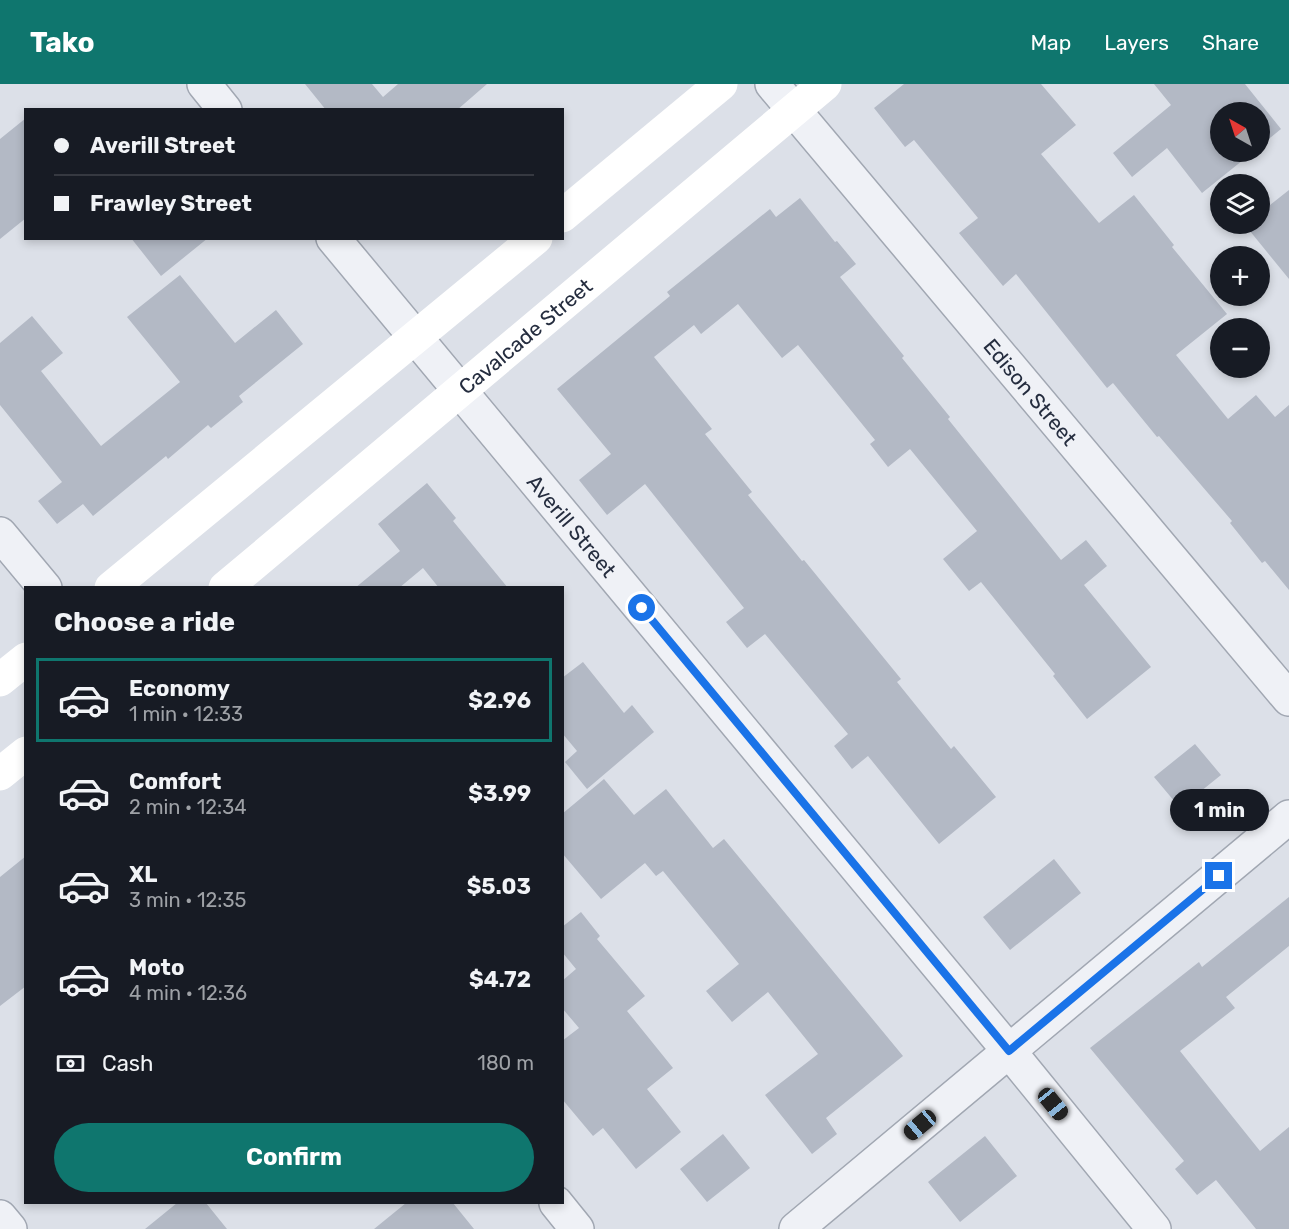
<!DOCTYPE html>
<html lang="en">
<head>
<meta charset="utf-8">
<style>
	:root { --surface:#171b24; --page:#242831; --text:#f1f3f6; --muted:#9ea1a6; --line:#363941; --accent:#0f766e }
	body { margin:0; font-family:Rubik,sans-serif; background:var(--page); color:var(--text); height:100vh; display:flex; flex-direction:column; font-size:22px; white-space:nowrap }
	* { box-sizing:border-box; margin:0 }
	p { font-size:20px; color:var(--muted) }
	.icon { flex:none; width:33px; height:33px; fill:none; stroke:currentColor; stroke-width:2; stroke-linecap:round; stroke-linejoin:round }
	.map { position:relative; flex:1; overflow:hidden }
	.sheet { position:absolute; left:24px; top:502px; width:540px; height:618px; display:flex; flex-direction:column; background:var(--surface); border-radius:0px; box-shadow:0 3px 9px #0003 }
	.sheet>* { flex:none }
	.banner { position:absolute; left:24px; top:24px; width:540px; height:132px; border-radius:0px; box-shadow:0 3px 9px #0003; display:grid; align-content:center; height:132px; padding:0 30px; background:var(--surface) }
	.needle { width:39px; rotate:321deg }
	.buttons { position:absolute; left:1210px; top:18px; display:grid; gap:12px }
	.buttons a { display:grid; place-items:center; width:60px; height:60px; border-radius:50%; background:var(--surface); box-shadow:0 3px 9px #0003; font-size:30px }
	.end { position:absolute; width:27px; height:27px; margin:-14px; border:8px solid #1a73e8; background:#fff; box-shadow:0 0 0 3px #fff }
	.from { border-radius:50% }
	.bubble { position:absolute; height:42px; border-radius:21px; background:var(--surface); box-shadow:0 3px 9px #0003; font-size:20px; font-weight:700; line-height:42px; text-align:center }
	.car { position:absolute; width:18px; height:36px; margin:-18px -9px; border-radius:8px; box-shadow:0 0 4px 2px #0007; background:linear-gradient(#222 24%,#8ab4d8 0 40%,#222 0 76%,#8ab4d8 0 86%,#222 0) }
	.banner b { display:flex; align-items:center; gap:21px; height:57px; font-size:22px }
	.banner b+b { border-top:2px solid var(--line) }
	.banner i { width:15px; height:15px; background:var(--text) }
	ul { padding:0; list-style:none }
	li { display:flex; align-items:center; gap:18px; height:84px; margin:0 12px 9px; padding:0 18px; border:3px solid transparent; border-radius:0px }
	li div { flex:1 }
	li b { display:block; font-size:22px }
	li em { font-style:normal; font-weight:700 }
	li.current { border-color:var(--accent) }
	li>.icon { width:54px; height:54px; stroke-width:1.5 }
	h2 { padding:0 30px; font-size:27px; line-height:72px }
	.pay { display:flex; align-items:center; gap:15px; height:66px; padding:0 30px; font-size:22px }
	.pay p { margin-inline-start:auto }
	.cta { display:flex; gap:12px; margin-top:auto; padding:12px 30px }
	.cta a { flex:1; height:69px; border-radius:36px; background:var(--accent); color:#fff; font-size:24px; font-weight:700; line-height:69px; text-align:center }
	header { display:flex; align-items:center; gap:36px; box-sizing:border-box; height:84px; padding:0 30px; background:var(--accent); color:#fff }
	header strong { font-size:28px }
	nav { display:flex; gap:33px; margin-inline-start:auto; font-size:21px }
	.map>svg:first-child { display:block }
	.building { fill:#b3b9c5 }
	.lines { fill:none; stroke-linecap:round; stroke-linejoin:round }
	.minor-casing { stroke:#a1a7b2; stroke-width:36 }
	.minor { stroke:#eff1f6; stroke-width:33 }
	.secondary { stroke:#fff; stroke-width:33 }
	.route { stroke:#1a73e8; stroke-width:8 }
	.labels { text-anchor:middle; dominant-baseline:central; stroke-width:6; stroke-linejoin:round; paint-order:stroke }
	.street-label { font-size:21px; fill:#252d3f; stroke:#eceff5 }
</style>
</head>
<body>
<header>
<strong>Tako</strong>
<nav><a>Map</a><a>Layers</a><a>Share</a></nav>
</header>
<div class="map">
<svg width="1289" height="1145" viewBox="0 0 1289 1145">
	<rect width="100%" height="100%" fill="#dce0e8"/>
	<!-- building -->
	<path class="building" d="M305,0H372L383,13L398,0H487L457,26H326Z
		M904,0H1041L1076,41L1041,70L1099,139L1134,111L1174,161L1172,163L1227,230L1176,271L1228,335L1256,311L1275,333L1289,321V506L1265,477L1262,479L1230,439L1232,437L1159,352L1157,353L1113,299L1107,304L1016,190L1003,202L959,149L978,134L914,56L905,63L874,24Z
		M1154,0H1245L1281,45L1260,62V28H1221V68H1253L1202,109L1167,64L1132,93L1113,69L1171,21Z
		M26,34V134L0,155V55Z
		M1289,106V195L1245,141L1260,140V129Z
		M800,114L835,158L837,157L856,180L840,193L904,272L902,274L950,333L948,335L1061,476L1086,456L1107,482L1084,501L1151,583L1087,635L1053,592L1055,590L981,498L969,507L943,475L977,447L910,365L888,383L870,360L875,356L798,261L782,274L738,220L701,250L694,241L654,273L712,345L705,350L752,408L748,411L802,477L804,476L901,595L897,598L951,665L954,662L996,713L939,760L868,672L852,685L834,662L848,650L765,550L747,564L726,538L744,524L645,400L607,431L579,396L611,370L557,305L670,212L667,208L770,125L776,133Z
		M131,154H208L161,192Z
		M180,191L235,259L276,226L303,260L239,312L243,318L211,344L208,341L168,375L166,372L93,432L83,420L57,440L38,417L62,398L0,321V259L32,232L63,269L41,287L101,362L180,298L127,233Z
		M427,399L456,434L453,437L508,504H439L423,484L399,504H355L400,467L378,440Z
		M583,578L624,629L632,621L654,648L587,705L565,678L577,667L562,649V594Z
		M1195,660L1221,691L1180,724L1154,693Z
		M604,695L634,731L666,705L713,764L724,755L903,972L826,1034L837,1050L812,1070L765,1011L818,970L768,908L732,938L706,907L739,880L663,787L656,792L645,779L601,815L562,769V730Z
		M26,772V902L0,922V793Z
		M1054,775L1081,809L1010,866L983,833Z
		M1289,813V862L1226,913L1235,924L1180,967L1260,1067L1289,1043V1145H1256L1216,1096L1197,1111L1175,1085L1184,1077L1090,964L1199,878L1202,883Z
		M581,828L600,852L597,855L645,912L627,927L673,984L647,1005L681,1048L636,1085L603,1044L593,1052L562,1015V957L579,944L562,924V897L576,885L562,868V843Z
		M723,1050L750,1084L707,1118L680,1085Z
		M985,1052L1017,1092L960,1138L928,1098Z
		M177,1119H206L227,1145H145Z
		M406,1119H453L474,1145H374Z"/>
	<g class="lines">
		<!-- minor casing -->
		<g class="minor-casing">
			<g id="minor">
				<path d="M204,0L225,26"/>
				<path id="s1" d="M772,0L1289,615"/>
				<path id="s2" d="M333,154L1009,967L1154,1145"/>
				<path d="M0,450L45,504"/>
				<path d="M556,1119L577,1145"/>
				<path d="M0,1133L10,1145"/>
				<path d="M796,1145L1289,733"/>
			</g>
		</g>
		<!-- minor -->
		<use href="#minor" class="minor"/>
		<!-- secondary -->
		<g class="secondary">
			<path d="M562,132L721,0"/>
			<path d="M111,504L536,154"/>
			<path id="s3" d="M225,504L825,0"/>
			<path d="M0,596L26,575"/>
			<path d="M0,690L26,669"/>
		</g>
	</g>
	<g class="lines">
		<!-- route -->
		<path class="route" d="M642,524L1009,967L1219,792"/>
	</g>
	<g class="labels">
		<!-- street labels -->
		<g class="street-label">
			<text stroke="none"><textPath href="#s3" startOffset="392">Cavalcade Street</textPath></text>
			<text stroke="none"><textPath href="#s1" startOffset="402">Edison Street</textPath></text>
			<text stroke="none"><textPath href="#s2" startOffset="374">Averill Street</textPath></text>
		</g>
	</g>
</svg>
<div class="buttons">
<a><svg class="needle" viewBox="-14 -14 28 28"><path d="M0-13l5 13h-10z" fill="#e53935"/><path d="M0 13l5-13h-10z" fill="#9ea1a6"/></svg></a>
<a><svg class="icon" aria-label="layers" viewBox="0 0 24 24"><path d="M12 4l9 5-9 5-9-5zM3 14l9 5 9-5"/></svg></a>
<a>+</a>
<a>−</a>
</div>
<i class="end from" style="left:642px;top:524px"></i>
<i class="end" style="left:1219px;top:792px"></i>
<div class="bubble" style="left:1170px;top:705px;width:99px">1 min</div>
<i class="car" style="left:1053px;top:1020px;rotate:141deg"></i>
<i class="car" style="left:920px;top:1041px;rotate:230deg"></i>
<div class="banner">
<b><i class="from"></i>Averill Street</b>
<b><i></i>Frawley Street</b>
</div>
<section class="sheet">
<h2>Choose a ride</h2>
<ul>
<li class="current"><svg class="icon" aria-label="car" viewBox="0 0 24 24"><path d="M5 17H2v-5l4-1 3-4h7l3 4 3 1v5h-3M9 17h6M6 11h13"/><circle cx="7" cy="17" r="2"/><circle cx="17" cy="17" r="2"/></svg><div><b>Economy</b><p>1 min · 12:33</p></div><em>$2.96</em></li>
<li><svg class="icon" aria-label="car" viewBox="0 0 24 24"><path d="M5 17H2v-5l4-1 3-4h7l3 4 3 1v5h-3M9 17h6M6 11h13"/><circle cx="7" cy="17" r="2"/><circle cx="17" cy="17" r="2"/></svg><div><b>Comfort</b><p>2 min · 12:34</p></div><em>$3.99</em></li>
<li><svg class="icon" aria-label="car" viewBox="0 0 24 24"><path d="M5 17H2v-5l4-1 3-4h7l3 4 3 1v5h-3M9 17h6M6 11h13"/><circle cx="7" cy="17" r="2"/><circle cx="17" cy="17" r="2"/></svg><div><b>XL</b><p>3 min · 12:35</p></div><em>$5.03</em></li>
<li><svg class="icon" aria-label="car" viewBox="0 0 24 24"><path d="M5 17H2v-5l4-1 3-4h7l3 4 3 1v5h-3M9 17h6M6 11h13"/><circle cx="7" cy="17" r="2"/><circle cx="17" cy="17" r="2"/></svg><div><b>Moto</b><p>4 min · 12:36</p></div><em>$4.72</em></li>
</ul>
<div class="pay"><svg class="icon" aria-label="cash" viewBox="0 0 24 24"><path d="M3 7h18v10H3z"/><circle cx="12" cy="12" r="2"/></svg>Cash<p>180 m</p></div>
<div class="cta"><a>Confirm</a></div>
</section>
</div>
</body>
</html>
